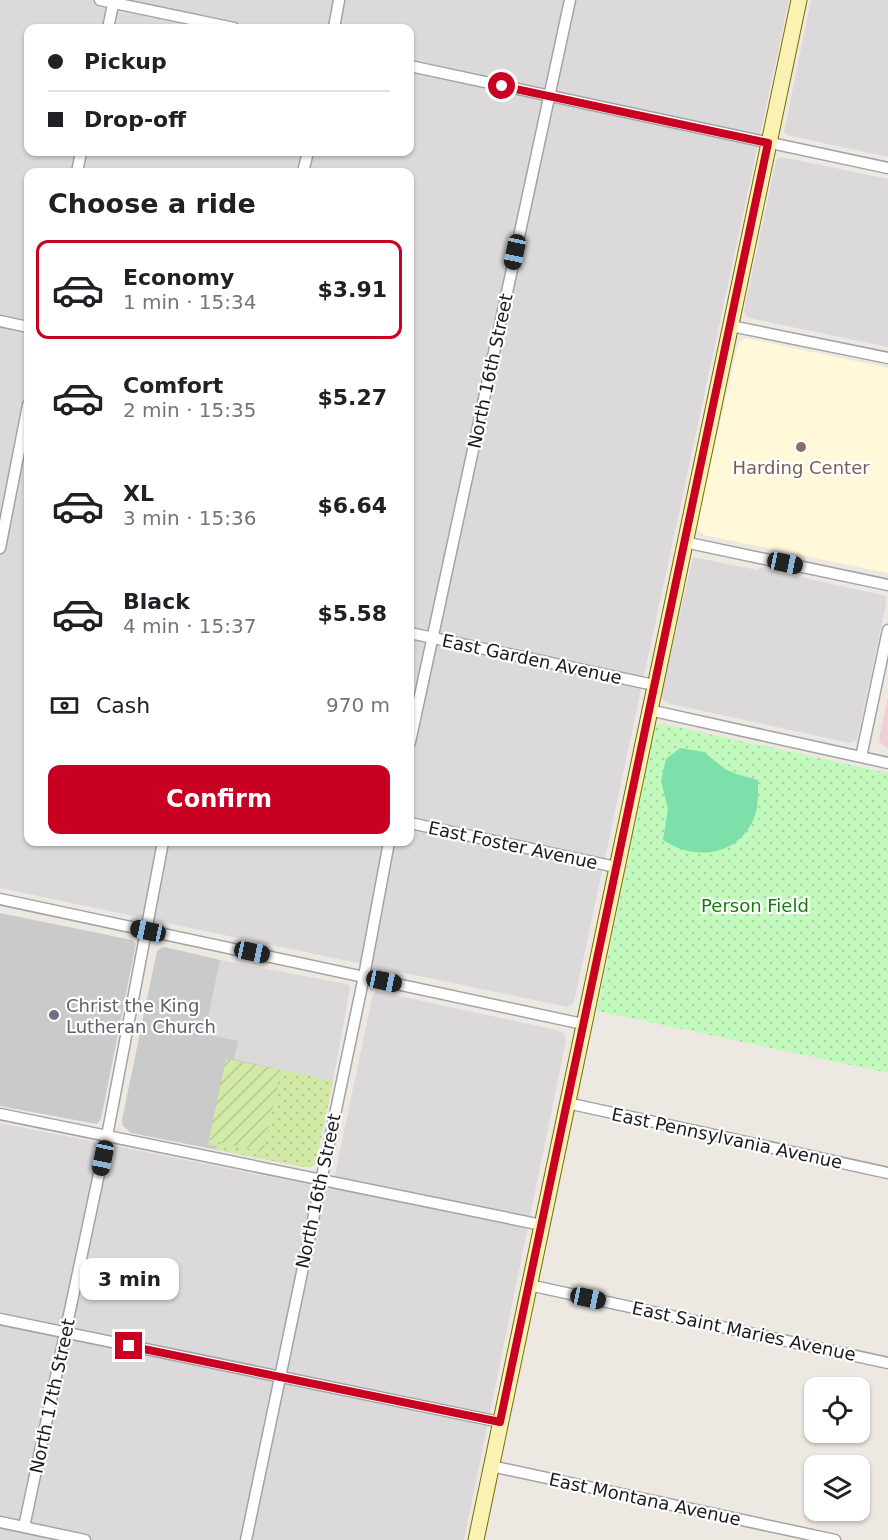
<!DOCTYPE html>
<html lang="en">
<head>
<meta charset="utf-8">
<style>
	:root { --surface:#fff; --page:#f6f6f6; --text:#202124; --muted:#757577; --line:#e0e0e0; --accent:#c90022 }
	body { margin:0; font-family:"DejaVu Sans",sans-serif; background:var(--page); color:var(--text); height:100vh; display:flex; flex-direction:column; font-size:22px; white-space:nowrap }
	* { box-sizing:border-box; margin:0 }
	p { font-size:20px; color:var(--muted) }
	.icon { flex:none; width:33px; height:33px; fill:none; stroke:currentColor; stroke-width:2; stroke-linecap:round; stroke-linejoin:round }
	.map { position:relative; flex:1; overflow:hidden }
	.sheet { position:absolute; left:24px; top:168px; width:390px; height:678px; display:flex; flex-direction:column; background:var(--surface); border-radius:12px; box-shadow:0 2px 4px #0004 }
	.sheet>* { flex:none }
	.hud { position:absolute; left:24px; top:24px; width:390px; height:132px; border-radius:12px; box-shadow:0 2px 4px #0004; display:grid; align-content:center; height:132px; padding:0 24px; background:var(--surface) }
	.fabs { position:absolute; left:804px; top:1377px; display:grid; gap:12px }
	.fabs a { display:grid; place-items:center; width:66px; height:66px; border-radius:12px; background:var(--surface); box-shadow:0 2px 4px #0004; font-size:30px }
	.end { position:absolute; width:27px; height:27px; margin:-14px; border:8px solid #c90022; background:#fff; box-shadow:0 0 0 3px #fff }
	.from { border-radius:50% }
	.bubble { position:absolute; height:42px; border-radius:12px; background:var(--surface); box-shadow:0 2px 4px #0004; font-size:20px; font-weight:700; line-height:42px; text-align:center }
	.car { position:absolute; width:18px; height:36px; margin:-18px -9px; border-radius:8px; box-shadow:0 0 4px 2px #0007; background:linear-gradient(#222 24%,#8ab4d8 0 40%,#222 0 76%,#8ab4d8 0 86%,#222 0) }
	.hud b { display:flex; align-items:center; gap:21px; height:57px; font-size:22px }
	.hud b+b { border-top:2px solid var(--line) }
	.hud i { width:15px; height:15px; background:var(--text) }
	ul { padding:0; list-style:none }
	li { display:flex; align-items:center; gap:18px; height:99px; margin:0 12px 9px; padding:0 12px; border:3px solid transparent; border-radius:12px }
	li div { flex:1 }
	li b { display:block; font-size:22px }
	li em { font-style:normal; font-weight:700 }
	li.selected { border-color:var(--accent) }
	li>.icon { width:54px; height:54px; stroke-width:1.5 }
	h2 { padding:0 24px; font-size:27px; line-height:72px }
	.pay { display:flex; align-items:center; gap:15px; height:66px; padding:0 24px; font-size:22px }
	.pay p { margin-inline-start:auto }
	.button { display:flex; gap:12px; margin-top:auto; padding:12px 24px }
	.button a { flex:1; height:69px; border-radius:12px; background:var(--accent); color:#fff; font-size:24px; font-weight:700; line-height:69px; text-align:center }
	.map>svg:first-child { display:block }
	.residential { fill:#dbd9da; fill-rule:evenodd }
	.commercial { fill:#f0d0d4 }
	.education { fill:#fff9da }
	.religious { fill:#cacaca }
	.grass { fill:url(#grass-dots) }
	.park { fill:url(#park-dots) }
	.garden { fill:url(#garden-furrows) }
	.pitch { fill:#7ddfa9 }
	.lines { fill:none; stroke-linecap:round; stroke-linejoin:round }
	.minor-casing { stroke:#a3a3a3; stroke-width:13 }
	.secondary-casing { stroke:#746d03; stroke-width:17 }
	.minor { stroke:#fff; stroke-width:10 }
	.secondary { stroke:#faf2b3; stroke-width:15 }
	.route { stroke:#c90022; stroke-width:8 }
	.education-dot { fill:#8d6e63; stroke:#fff; stroke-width:2 }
	.worship-dot { fill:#6b7280; stroke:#fff; stroke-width:2 }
	.labels { text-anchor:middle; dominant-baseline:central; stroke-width:4.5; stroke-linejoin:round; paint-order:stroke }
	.street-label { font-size:18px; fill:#1c1c1c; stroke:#fff }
	.education-label { font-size:18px; fill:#785e54; stroke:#fff }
	.park-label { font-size:18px; fill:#137c09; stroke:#fff }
	.worship-label { font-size:18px; fill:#5b616d; stroke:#fff; text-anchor:start }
</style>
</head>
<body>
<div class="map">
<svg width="888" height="1540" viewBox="0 0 888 1540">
	<defs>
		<pattern id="grass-dots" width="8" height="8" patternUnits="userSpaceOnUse" patternTransform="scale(1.5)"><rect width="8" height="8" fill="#d3eaa6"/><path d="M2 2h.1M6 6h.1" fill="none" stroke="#b5c88e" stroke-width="1.8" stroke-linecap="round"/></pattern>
		<pattern id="park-dots" width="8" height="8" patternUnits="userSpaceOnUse" patternTransform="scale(1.5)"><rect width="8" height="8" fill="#c2fabd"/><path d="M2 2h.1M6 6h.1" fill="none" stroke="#a6d6a2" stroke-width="1.8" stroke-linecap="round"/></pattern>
		<pattern id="garden-furrows" width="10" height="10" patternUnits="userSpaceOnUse" patternTransform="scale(1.5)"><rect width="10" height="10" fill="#d3eaa6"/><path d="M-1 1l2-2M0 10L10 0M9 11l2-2" fill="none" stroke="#b5c88e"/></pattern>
	</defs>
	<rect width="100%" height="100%" fill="#eee8e2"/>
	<!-- residential -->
	<path class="residential" d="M0,0H789L574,1002L571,1005L567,1007L0,888ZM28,28H410V152H28ZM28,172H410V842H28Z
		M811,0H888V157L787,135L784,132Z
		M781,157L888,179V347L753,319L746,316L744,311L775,165L777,159Z
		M693,557L757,570L760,568L886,596V604L857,740L850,743L671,704L663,700L661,695Z
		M220,960L347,984L350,987L333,1081L234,1059L205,1034Z
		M376,991L556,1030L564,1033L566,1040L464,1540H0V1123L332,1189L373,994Z"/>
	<!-- commercial -->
	<path class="commercial" d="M888,697V748L882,745L879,739Z"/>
	<!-- education -->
	<path class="education" d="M745,338L888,368V573L704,535L696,528L738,344Z"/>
	<!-- religious -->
	<path class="religious" d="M0,913L132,940L136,944L101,1119L97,1124L0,1106Z
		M165,947L220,960L205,1034L238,1041L234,1059L333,1081L315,1165L305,1167L131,1133L123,1126L122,1120L157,951L161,948Z"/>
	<!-- grass -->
	<path class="grass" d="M266,1066L333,1081L316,1162L312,1167H305L217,1150V1146L208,1145L209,1140L263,1151L281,1071Z"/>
	<!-- park -->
	<path class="park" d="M663,724L888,773V1073L597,1011L655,728L658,725Z"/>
	<!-- garden -->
	<path class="garden" d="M226,1059L281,1070L263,1152L209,1140Z"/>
	<!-- pitch -->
	<path class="pitch" d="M680,748L704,752L725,769L736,774L758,780C758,796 759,812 750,826C731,858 691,859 663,840L668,809L661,781L666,759Z"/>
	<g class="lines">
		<!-- minor casing -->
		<g class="minor-casing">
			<path id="minor" d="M100,0L234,28
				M108,28L114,0
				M334,28L339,0
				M410,66L888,168
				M77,172L81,152
				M303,172L308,152
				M0,321L28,327
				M731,326L888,358
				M684,542L888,585
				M0,548L28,405
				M410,633L654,685
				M649,710L888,763
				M410,742L570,0
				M861,757L888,630
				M410,823L616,867
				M0,899L583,1024
				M567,1103L888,1173
				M0,1114L542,1225
				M529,1285L888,1363
				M0,1319L500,1422
				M491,1466L835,1540
				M0,1522L85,1540
				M24,1527L107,1136L163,842
				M246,1540L364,976L389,842"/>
		</g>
		<!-- secondary casing -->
		<g class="secondary-casing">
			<path id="secondary" d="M476,1540L799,0"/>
		</g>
		<!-- minor -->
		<use href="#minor" class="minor"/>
		<!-- secondary -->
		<use href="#secondary" class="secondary"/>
	</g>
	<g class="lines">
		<!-- route -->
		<path class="route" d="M129,1346L500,1422L768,143L502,86"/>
	</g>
	<!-- markers -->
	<circle class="education-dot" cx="801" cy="447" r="6"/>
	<circle class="worship-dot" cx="54" cy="1015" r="6"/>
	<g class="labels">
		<!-- street labels -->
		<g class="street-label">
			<text transform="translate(490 371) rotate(-78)">North 16th Street</text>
			<text transform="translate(532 659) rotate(12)">East Garden Avenue</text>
			<text transform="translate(513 845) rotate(12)">East Foster Avenue</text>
			<text transform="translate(727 1138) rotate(12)">East Pennsylvania Avenue</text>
			<text transform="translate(318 1191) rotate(-78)">North 16th Street</text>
			<text transform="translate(744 1331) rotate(12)">East Saint Maries Avenue</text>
			<text transform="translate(52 1396) rotate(-78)">North 17th Street</text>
			<text transform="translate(645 1499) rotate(12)">East Montana Avenue</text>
		</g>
		<!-- education labels -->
		<g class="education-label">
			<text x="801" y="467">Harding Center</text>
		</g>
		<!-- park labels -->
		<g class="park-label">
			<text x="755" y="905">Person Field</text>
		</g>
		<!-- worship labels -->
		<g class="worship-label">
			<text x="66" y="1005">Christ the King<tspan x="66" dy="21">Lutheran Church</tspan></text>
		</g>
	</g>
</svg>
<div class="fabs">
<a><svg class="icon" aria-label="locate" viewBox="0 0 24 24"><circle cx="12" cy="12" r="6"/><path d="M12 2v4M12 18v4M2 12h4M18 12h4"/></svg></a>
<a><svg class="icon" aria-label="layers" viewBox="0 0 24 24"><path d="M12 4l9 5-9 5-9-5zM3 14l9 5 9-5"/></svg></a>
</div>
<i class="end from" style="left:502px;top:86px"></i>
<i class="end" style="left:129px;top:1346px"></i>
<div class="bubble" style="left:80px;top:1258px;width:99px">3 min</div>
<i class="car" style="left:515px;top:252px;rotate:192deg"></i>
<i class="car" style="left:785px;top:563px;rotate:102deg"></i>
<i class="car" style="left:148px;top:931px;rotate:282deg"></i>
<i class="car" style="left:252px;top:952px;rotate:102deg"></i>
<i class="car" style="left:384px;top:981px;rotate:102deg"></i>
<i class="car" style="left:103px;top:1158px;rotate:192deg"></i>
<i class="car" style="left:588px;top:1298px;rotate:102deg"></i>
<div class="hud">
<b><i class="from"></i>Pickup</b>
<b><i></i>Drop-off</b>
</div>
<section class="sheet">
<h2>Choose a ride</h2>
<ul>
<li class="selected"><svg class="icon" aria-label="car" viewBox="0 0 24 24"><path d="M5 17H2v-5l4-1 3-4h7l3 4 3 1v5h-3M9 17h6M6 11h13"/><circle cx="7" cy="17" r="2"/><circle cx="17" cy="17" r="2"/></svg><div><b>Economy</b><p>1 min · 15:34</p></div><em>$3.91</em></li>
<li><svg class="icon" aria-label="car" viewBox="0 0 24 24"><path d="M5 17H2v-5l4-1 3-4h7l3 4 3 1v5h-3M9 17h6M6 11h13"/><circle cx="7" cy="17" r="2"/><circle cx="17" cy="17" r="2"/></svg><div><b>Comfort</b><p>2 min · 15:35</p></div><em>$5.27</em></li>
<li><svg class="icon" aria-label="car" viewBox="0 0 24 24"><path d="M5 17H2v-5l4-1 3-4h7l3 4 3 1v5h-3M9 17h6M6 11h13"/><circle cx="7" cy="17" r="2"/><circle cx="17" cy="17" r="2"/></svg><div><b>XL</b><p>3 min · 15:36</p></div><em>$6.64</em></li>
<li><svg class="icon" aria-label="car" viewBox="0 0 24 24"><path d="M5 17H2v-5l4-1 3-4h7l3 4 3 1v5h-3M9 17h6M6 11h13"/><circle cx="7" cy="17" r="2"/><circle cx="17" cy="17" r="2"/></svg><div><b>Black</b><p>4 min · 15:37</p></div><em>$5.58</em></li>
</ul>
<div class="pay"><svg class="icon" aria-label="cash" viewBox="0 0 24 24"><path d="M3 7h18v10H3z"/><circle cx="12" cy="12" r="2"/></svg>Cash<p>970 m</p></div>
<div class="button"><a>Confirm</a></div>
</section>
</div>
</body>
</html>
